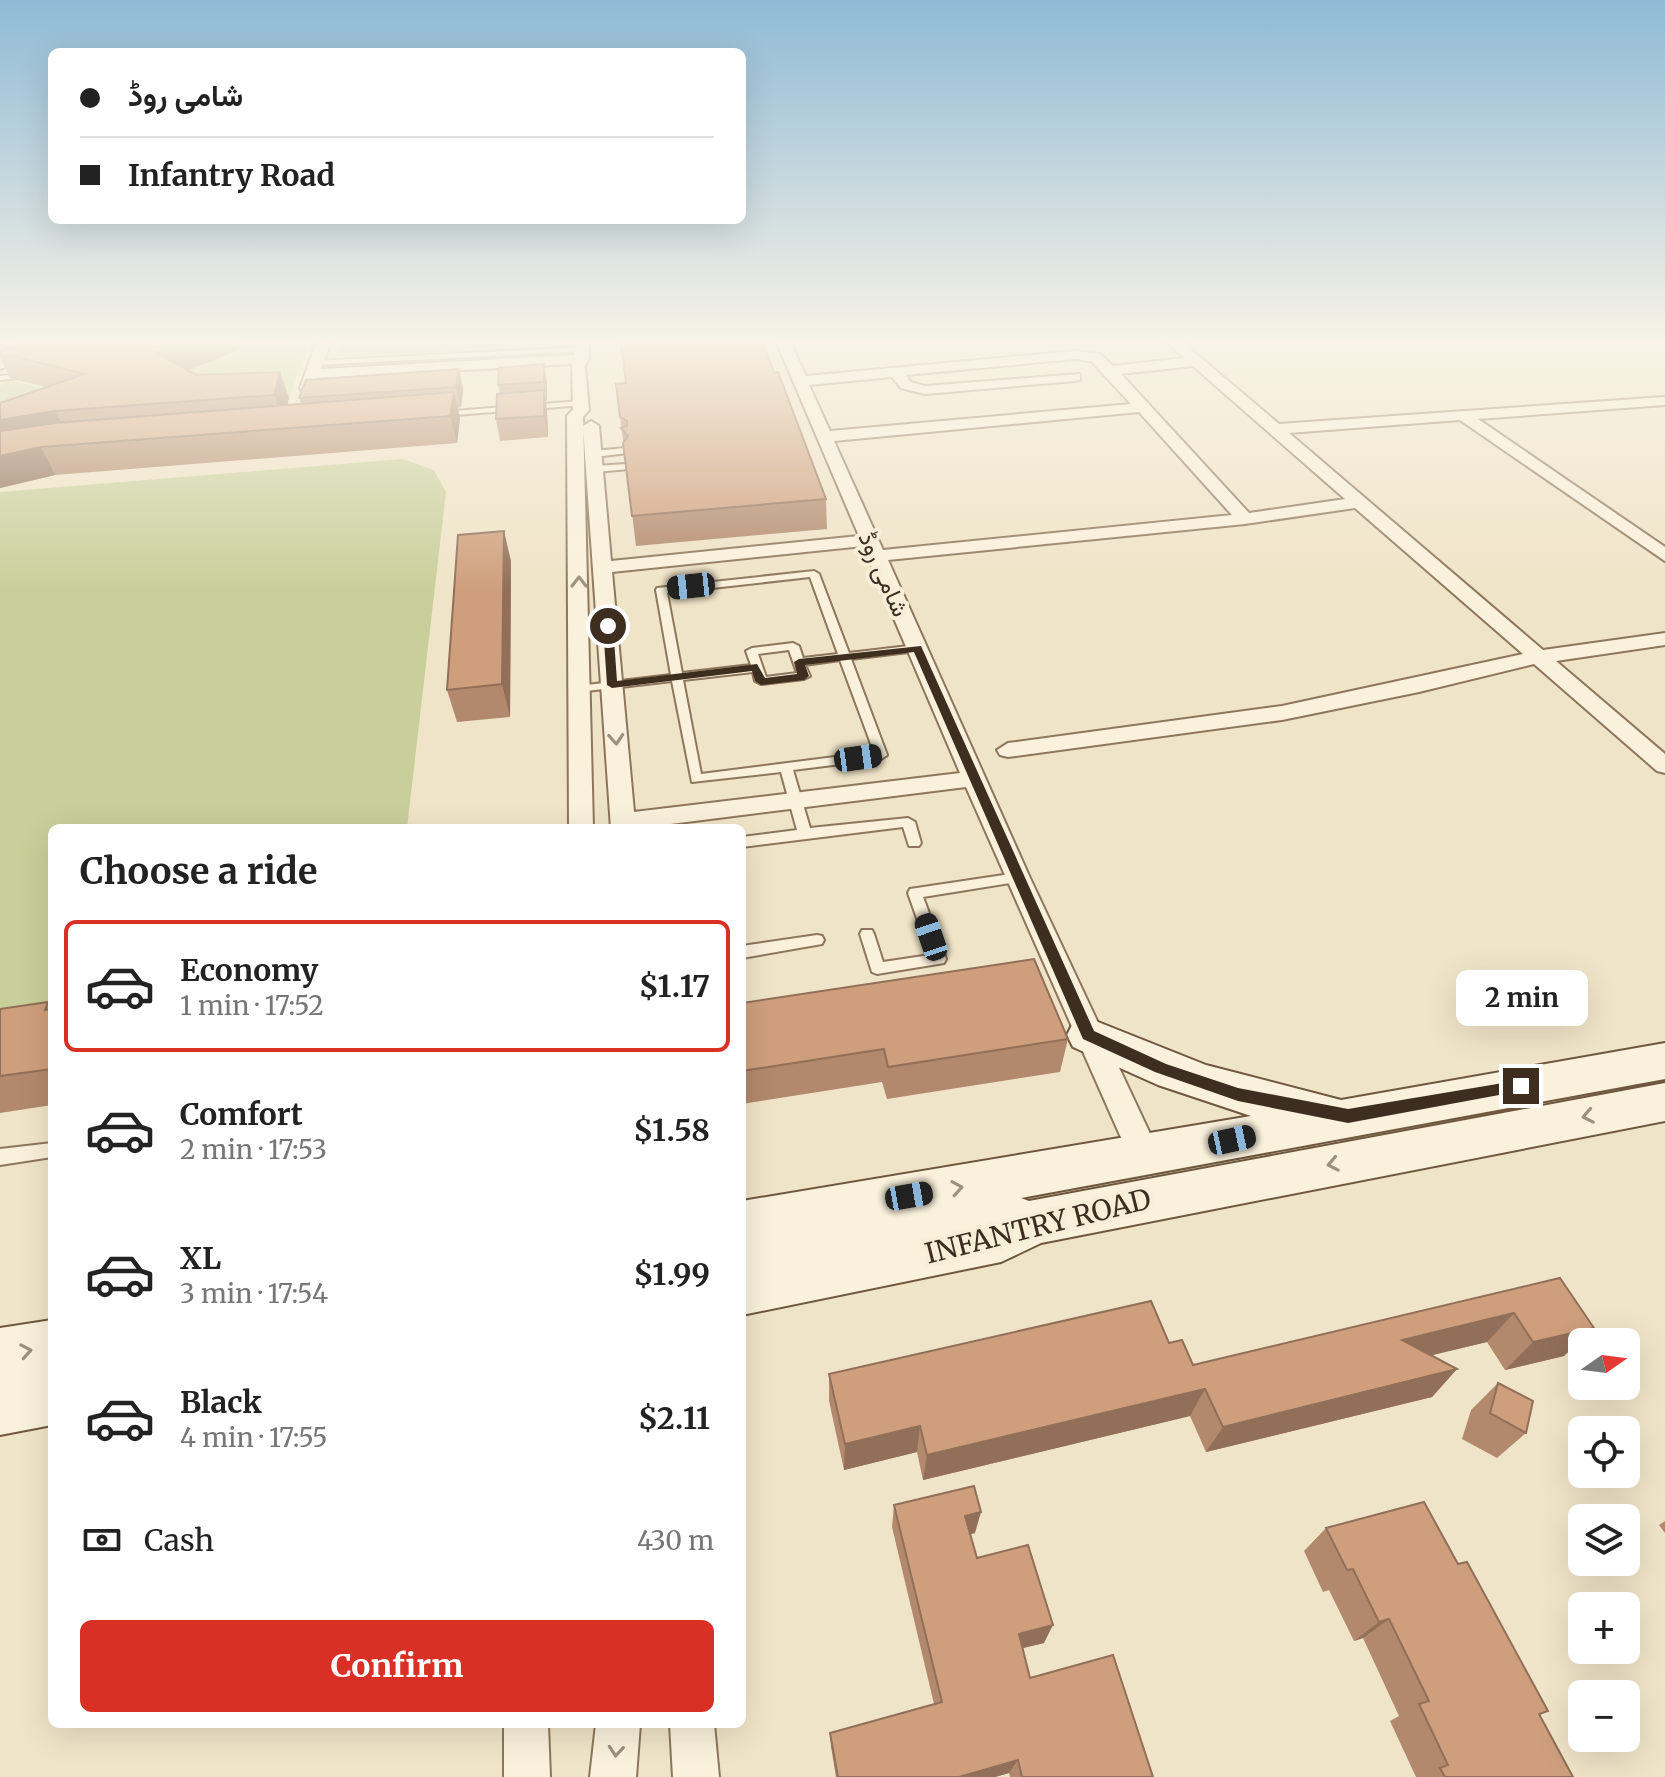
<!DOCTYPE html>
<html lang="en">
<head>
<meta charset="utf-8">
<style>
	:root { --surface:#fff; --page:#f6f6f6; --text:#222; --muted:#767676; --line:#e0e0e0; --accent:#d93025 }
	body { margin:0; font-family:Merriweather,Vazirmatn,serif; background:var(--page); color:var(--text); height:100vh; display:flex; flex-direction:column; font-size:30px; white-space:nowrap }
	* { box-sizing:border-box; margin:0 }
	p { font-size:26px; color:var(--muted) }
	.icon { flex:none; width:44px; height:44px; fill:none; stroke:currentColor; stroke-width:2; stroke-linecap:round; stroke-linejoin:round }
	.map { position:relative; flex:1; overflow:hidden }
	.side { position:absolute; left:48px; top:824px; width:698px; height:904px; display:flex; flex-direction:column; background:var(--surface); border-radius:12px; box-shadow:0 8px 32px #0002 }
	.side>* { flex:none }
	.banner { position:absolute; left:48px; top:48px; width:698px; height:176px; border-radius:12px; box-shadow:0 8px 32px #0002; display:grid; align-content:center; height:176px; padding:0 32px; background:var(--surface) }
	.needle { width:52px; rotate:76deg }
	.tools { position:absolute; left:1568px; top:1328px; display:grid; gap:16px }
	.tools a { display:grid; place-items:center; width:72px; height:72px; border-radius:12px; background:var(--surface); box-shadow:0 8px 32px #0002; font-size:40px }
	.end { position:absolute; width:36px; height:36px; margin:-18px; border:10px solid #3d2e20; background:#fff; box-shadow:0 0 0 4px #fff }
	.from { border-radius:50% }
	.bubble { position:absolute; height:56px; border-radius:12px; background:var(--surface); box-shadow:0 8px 32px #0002; font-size:26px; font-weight:700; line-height:56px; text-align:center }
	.car { position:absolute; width:24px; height:48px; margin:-24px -12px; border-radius:10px; box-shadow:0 0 6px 2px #0007; background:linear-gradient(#222 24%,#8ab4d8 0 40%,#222 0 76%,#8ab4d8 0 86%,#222 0) }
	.banner b { display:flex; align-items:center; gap:28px; height:76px; font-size:30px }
	.banner b+b { border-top:2px solid var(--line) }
	.banner i { width:20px; height:20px; background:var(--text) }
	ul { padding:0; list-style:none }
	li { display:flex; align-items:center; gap:24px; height:132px; margin:0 16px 12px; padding:0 16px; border:4px solid transparent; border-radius:12px }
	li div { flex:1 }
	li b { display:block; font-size:30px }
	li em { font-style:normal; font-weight:700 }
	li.on { border-color:var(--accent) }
	li>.icon { width:72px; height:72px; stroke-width:1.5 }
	h2 { padding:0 32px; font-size:36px; line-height:96px }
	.pay { display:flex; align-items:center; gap:20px; height:88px; padding:0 32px; font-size:30px }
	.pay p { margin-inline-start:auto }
	.cta { display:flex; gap:16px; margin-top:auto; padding:16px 32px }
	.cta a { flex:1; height:92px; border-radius:12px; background:var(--accent); color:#fff; font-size:32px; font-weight:700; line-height:92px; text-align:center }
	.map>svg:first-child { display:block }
	.green { fill:#c9cf9b }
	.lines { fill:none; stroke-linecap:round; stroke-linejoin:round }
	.service-casing { stroke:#8d765c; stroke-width:4 }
	.minor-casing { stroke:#8d765c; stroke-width:4 }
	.secondary-casing { stroke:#6f573f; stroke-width:4 }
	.service { fill:#faf1dc; fill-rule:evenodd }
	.minor { fill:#faf1dc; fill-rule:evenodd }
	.secondary { fill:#faf1dc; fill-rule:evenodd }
	.wall { fill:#b2896c }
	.shaded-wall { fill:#916f58 }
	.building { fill:#cf9f7d; stroke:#916f58; stroke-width:2 }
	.oneway { stroke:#9c907e }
	.route { fill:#3d2e20 }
	.labels { text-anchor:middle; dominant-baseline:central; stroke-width:8; stroke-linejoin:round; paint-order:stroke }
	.street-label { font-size:24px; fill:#3d2e20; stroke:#f7eed8 }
	.near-street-label { font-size:28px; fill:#3d2e20; stroke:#f7eed8 }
</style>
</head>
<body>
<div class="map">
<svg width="1665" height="1777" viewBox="0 0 1665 1777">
	<rect width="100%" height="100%" fill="#f0e4c8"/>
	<!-- green -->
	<path class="green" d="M309,341L282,418L0,421V386L9,380L105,404L254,344Z
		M343,341H561L560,345L336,357Z
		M402,459L434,470L446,492L407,828H52V1006L0,1012V492Z"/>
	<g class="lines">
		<!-- service casing -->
		<g class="service-casing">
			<path id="service" d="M582,347H585V351L316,365L312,363L316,361Z
				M19,374V378L0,380V376Z
				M581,401H584V405L442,416L438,414L442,412Z
				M625,448L628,449V453L594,457L590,454L594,451Z
				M626,464L629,465V469L596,472L592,469L596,466Z
				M814,571L819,574L849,653L917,645L923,648L917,651L851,659L887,755L881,759L793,770L810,828L908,818L915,822L921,843L919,846H909L903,827L742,847V837L797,830L781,772L692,782L672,681L578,692L572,689L578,686L671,675L656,590L657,588ZM810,577L838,654L803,658L799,646L793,643L752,648L746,651L751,665L682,673L667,593ZM789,650L797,673L766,677L758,654ZM840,660L874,752L701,774L683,680L753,672L755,681L761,684L804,679L810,676L805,665Z
				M1017,873L1022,875L1024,878L1022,881L923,897L946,959L944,963L877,974L872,972L860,934L862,930H872L874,934L883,962L930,955L908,893L910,889Z
				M817,935L822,936L824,940L822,944L742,958V946Z
				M52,1143V1157L0,1165V1149Z"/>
		</g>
		<!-- minor casing -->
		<g class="minor-casing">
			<path id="minor" d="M317,341H331L321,369L575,355V341H589V359L585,366L589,410L583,417L593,828H569L567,416L573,409L572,364L318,378L312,391H302L300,388Z
				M776,341H790L806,376L1075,351L1100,354L1113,366L1184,358L1166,341H1181L1279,424L1665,397V405L1478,419L1665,547V561L1460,420L1289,433L1543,650L1665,633V645L1556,661L1665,754V773L1657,771L1534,664L1419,692L1282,720L1008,757L1000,755L997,750L1008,743L1282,706L1523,654L1355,508L1245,524L888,560L1030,878L1161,1157L1156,1167L1145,1171L1134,1167L966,787L639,828H611L583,426L591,421L599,426L611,561L859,536ZM1075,359L1091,361L1131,404L830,431L809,385L892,377L901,388L925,394L1075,381L1080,380V374L925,386L911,382L906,375ZM1193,366L1345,499L1249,513L1121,374ZM1139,412L1232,515L883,550L834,441ZM863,546L960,773L634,812L612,572Z
				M504,1724H548L550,1777H504Z
				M596,1724H640L636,1777H590Z
				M670,1724H714L719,1777H673Z"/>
		</g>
		<!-- secondary casing -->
		<g class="secondary-casing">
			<path id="secondary" d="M45,341H75L72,345L0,369V356Z
				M1088,1018L1206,1065L1341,1100L1665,1043V1079L1021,1198L1029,1201L1665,1083V1121L1041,1243L1001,1262L742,1315V1201L1251,1116L1158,1085L1073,1047L1067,1035L1073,1023Z
				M52,1320V1425L0,1435V1328Z"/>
		</g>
		<!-- service -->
		<use href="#service" class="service"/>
		<!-- minor -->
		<use href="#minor" class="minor"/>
		<!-- secondary -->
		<use href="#secondary" class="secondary"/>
	</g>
	<!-- wall -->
	<path class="wall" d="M241,349L188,370L197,375L289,398L287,405L301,403L299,398L459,369L463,389L461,407L457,408L460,418L457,443L55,475L0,488L46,387L10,378L0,357V351Z
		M544,364L547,383V401H546L547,411L548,437L500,441L496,419L500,394L498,385Z
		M616,384L826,499L827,529L636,546Z
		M511,561L510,717L457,722L447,690Z
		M48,1002L52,1008V1105L0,1113V1009Z
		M742,1003L1068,1039L1060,1072L887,1099L882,1082L742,1104Z
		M1560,1278L1564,1356L1505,1370L1487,1342L1431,1355L1457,1369L1432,1397L1206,1452L1190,1416L923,1480L917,1452L844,1470L829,1401V1374L1169,1343L1193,1365Z
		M1498,1383L1526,1433L1497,1458L1462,1439L1471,1410Z
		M894,1505L975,1533L970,1534L977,1558L1044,1643L1023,1648L1030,1678L1153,1777H1010L1009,1773L995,1777H836L831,1747L830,1733L934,1704L892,1527Z
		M1665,1521V1533L1659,1525Z
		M1326,1528L1458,1564L1548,1711L1540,1715L1573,1777H1416L1390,1721L1399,1716L1363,1638L1354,1641L1329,1590L1323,1592L1304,1551Z"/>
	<!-- shaded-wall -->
	<path class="shaded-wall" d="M188,341H238L241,349L166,379L156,353Z
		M544,364L547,383V401L544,382Z
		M459,369L463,389L461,407L456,387Z
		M280,372L289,398L283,421L274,395Z
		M544,390L547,411L548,437L544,416Z
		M454,392L460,418L457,443L450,416Z
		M55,411L68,438L0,450V420Z
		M41,447L55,475L0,488V456Z
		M504,531L511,561L510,717L502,684Z
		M1514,1313L1487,1342L1379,1368L1402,1340Z
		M1594,1328L1564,1356L1505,1370L1533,1342Z
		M1457,1369L1432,1397L1206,1452L1223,1427Z
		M1205,1389L1190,1416L923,1480L927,1455Z
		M920,1426L917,1452L844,1470L845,1444Z
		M981,1512L975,1533L960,1537L965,1516Z
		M1389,1619L1363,1638L1354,1641L1379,1622Z
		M1053,1625L1044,1643L1011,1651L1019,1634Z
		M1018,1760L1009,1773L995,1777H959Z"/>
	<!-- building -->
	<path class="building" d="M30,341H188L156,353L197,375L280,372L274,395L55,411L0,420V403L85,374L0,353V351Z
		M621,341H762L774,373L778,372L826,499L632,516L623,443L628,436L621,428L627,426V421L620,417L616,384L626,383Z
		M544,364V382L498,385L499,368Z
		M459,369L456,387L299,398L306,380Z
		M544,390V416L496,419L497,394Z
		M454,392L450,416L41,447L0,456V431L55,423Z
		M504,531L502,684L447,690L458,535Z
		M1034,959L1068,1039L888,1067L884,1049L742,1071V1003Z
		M48,1002L45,1010L52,1009V1069L0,1076V1009Z
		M1560,1278L1594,1328L1533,1342L1514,1313L1402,1340L1457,1369L1223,1427L1205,1389L927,1455L920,1426L845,1444L829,1374L1151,1301L1169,1343L1182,1340L1193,1365Z
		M1498,1383L1533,1401L1526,1433L1490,1413Z
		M974,1486L981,1512L965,1516L977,1558L1028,1545L1053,1625L1019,1634L1030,1678L1113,1655L1153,1777H1022L1018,1760L959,1777H838L830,1733L942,1702L894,1505Z
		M1424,1502L1458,1564L1467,1562L1548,1711L1539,1714L1573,1777H1445L1440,1768L1448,1765L1419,1704L1429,1701L1389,1619L1379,1622L1353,1569L1347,1570L1326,1528Z"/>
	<!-- one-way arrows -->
	<defs><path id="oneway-chevron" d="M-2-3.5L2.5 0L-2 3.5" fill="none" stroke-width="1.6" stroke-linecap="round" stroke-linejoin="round" transform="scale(2)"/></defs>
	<g class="oneway">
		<use href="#oneway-chevron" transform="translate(579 582) rotate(-90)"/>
		<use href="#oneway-chevron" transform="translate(616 739) rotate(86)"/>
		<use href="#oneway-chevron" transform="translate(1588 1116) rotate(169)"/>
		<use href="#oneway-chevron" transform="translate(1333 1164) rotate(169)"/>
		<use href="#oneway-chevron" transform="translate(957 1188) rotate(-9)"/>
		<use href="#oneway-chevron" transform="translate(26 1351) rotate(-10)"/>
		<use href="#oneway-chevron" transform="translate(616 1751) rotate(95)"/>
	</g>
	<!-- sky -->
	<linearGradient id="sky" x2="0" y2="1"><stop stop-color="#8fbad6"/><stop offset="0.58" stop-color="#f8f3e6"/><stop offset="1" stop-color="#f8f3e6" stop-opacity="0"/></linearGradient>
	<rect width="1665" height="590" fill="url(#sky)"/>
	<!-- route -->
	<path class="route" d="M608,623L613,626L617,681L757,664L765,678L797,674L794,662L799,659L921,646L1094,1031L1166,1064L1238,1088L1348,1109L1521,1080L1526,1082V1090L1348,1123L1238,1101L1155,1072L1083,1039L914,652L805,665L809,676L804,680L761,685L755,681L752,671L612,688L607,685L603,626Z"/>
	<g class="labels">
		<!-- street labels -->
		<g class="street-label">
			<text transform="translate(884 574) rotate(66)">شامی روڈ</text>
		</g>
		<!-- near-street labels -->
		<g class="near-street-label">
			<text transform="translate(1038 1226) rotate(-14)">INFANTRY ROAD</text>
		</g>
	</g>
</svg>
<div class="tools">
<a><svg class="needle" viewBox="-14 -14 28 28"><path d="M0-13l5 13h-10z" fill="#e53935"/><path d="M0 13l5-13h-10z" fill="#767676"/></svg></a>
<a><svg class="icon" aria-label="locate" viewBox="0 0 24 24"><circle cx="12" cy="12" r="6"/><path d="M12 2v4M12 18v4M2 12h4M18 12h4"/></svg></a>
<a><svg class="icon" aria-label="layers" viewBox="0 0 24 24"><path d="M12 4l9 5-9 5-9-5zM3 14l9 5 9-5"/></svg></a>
<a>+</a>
<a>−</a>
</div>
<i class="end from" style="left:608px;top:626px"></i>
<i class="end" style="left:1521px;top:1086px"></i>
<div class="bubble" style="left:1456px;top:970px;width:132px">2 min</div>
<i class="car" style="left:691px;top:586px;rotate:264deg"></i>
<i class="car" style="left:858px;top:758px;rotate:82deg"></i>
<i class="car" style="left:931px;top:937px;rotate:341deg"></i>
<i class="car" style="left:1232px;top:1140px;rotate:78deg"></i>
<i class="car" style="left:909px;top:1196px;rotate:80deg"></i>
<div class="banner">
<b><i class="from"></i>شامی روڈ</b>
<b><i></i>Infantry Road</b>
</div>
<section class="side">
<h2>Choose a ride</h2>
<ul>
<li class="on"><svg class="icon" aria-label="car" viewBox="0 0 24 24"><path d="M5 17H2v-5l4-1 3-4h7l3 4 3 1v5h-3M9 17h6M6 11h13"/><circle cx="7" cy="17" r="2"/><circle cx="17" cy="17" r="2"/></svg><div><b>Economy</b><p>1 min · 17:52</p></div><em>$1.17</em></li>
<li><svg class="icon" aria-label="car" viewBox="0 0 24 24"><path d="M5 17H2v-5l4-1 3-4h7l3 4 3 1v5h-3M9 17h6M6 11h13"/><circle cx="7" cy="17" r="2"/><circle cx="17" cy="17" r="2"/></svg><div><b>Comfort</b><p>2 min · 17:53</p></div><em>$1.58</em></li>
<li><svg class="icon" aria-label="car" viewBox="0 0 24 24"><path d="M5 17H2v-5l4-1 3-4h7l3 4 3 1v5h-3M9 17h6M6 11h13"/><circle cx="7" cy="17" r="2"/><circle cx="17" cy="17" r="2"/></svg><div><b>XL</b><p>3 min · 17:54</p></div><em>$1.99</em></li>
<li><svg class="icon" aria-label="car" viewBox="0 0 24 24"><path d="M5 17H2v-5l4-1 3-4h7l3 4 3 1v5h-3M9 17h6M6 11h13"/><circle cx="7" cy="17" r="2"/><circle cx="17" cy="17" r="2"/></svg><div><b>Black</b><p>4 min · 17:55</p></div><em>$2.11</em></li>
</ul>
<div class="pay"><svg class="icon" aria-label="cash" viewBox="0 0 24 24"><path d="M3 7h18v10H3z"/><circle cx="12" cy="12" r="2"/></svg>Cash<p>430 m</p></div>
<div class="cta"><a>Confirm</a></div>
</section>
</div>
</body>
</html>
